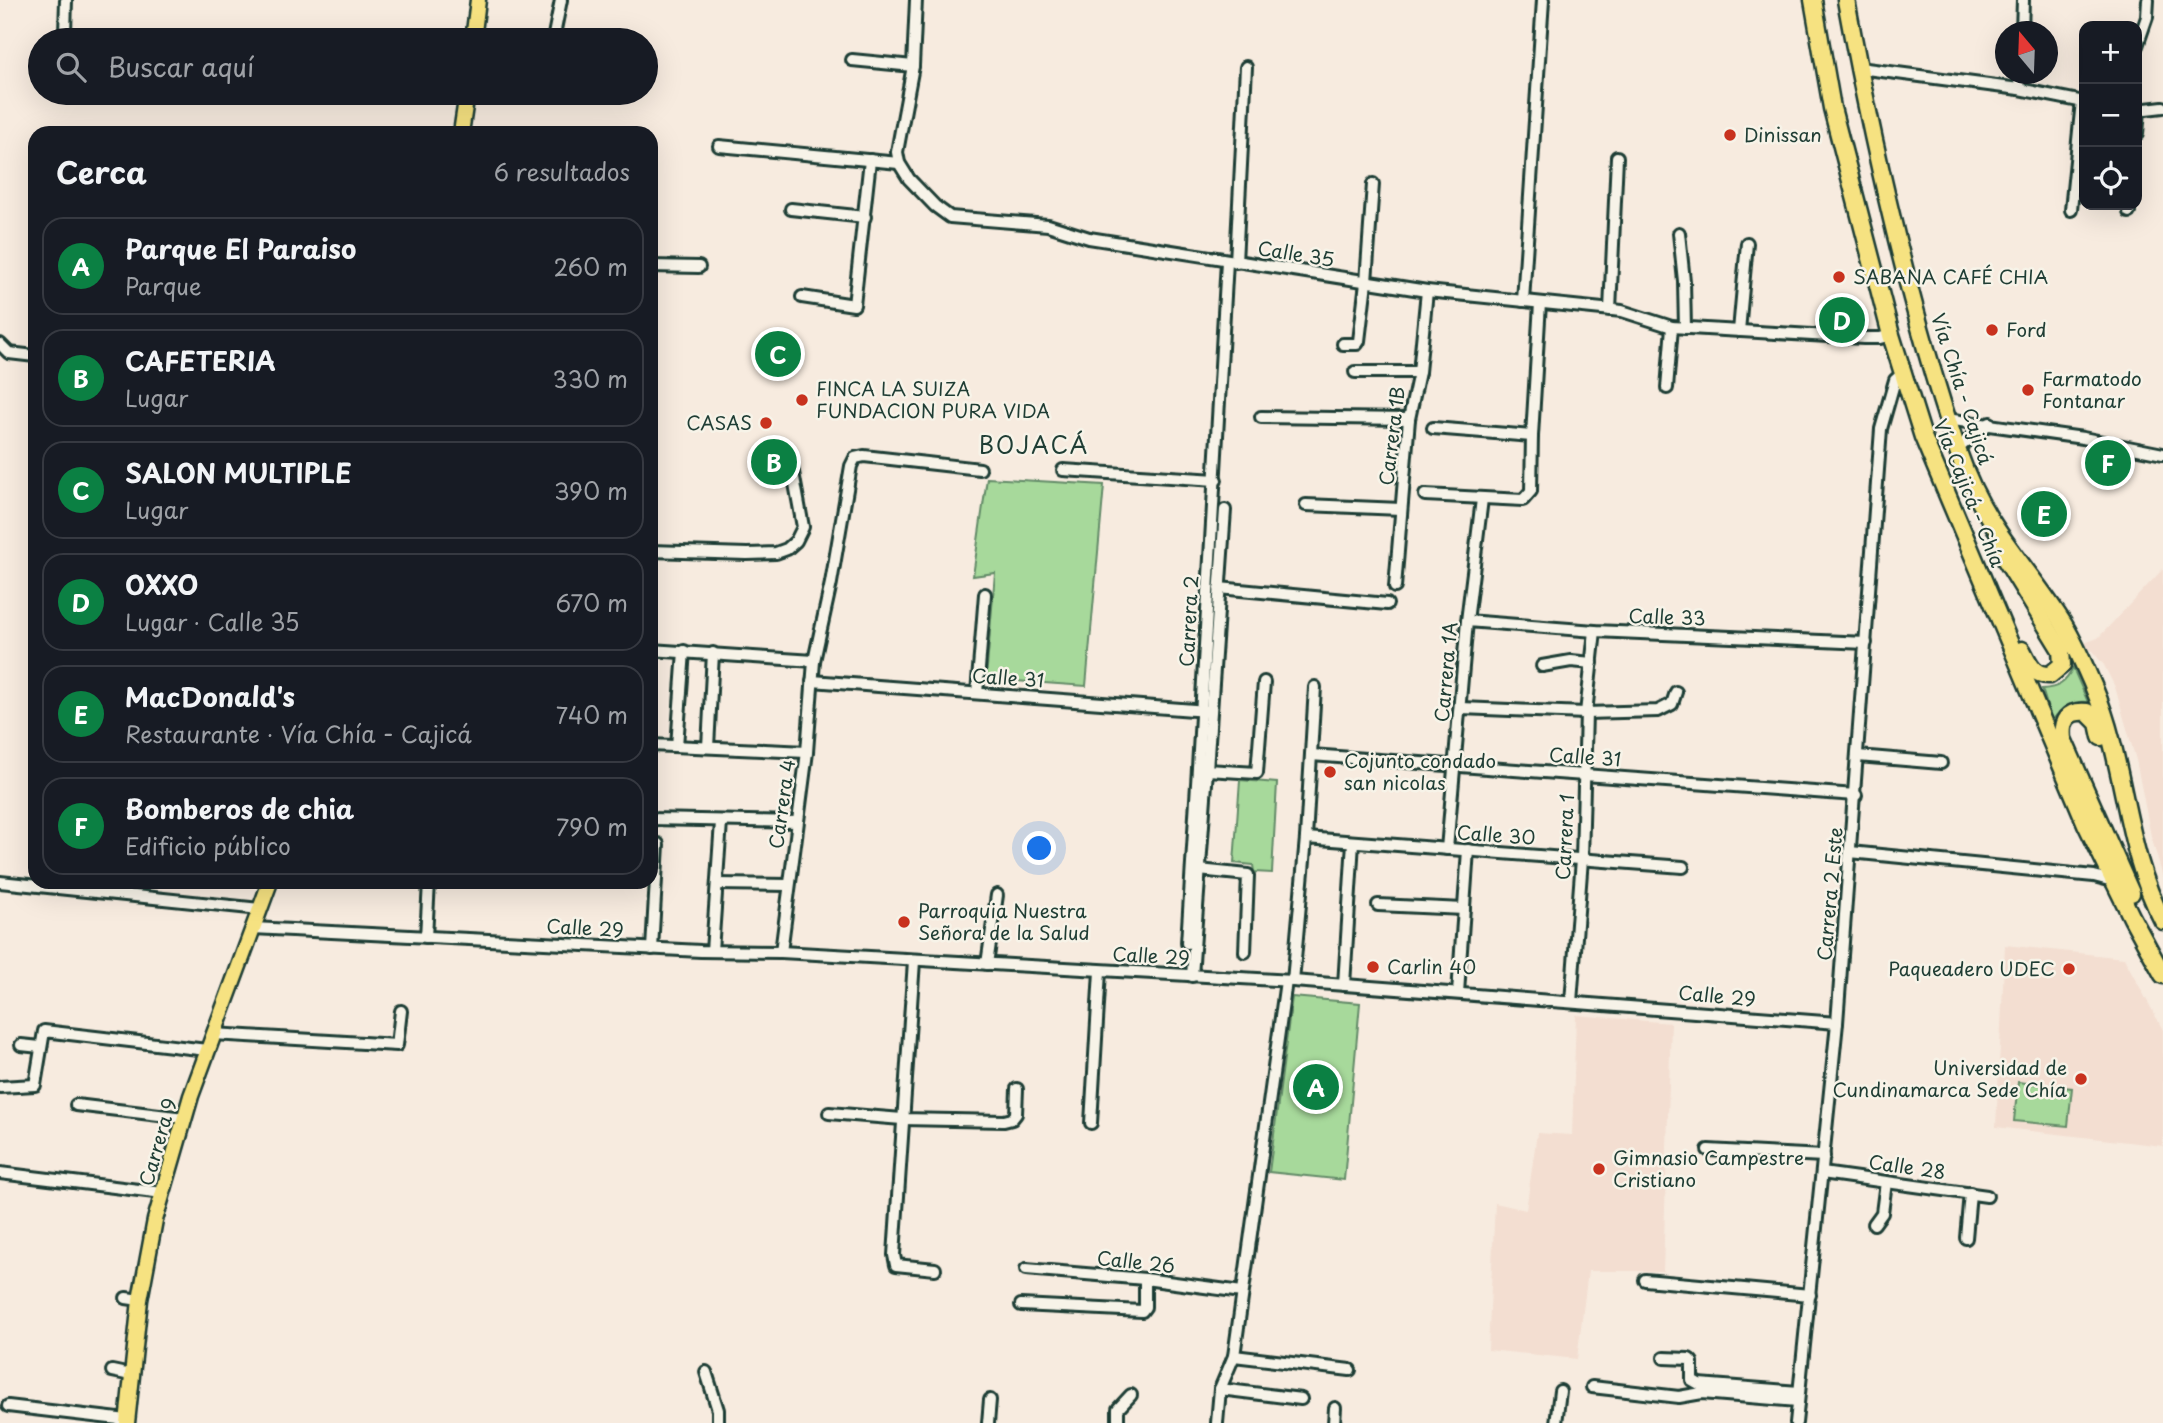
<!DOCTYPE html>
<html lang="es">
<meta charset="utf-8">
<style>
:root{--surface:#171b24;--page:#242831;--text:#f1f3f6;--muted:#9ea1a6;--line:#363941;--accent:#0b8043}
body{margin:0;font-family:"Playpen Sans",sans-serif;background:var(--page);color:var(--text)}
.controls{position:absolute;right:21px;top:21px;display:grid;overflow:hidden;border-radius:14px;box-shadow:0 7px 28px #0002}
.controls button{width:63px;height:63px;display:grid;place-items:center;padding:0;border:0;border-bottom:2px solid var(--line);background:var(--surface);color:var(--text);font:35px sans-serif}
.compass{position:absolute;left:1995px;top:21px;width:63px;height:63px;border-radius:50%;background:var(--surface);box-shadow:0 7px 28px #0002;rotate:341deg}
.you{position:absolute;left:1040px;top:849px;width:24px;height:24px;margin:-18px;border:5px solid #fff;border-radius:50%;background:#1a73e8;box-shadow:0 0 0 10px #1a73e833}
.badge{display:grid;place-items:center;width:46px;height:46px;border-radius:50%;background:var(--accent);color:#fff;font-size:23px;font-weight:700}
.pin{position:absolute;translate:-50% -50%;border:4px solid #fff;box-shadow:0 2px 7px #0006}
.list{margin:0;padding:0;list-style:none}
h2{display:flex;justify-content:space-between;align-items:center;height:91px;margin:0;padding:0 28px;font-size:30px}
h2 small{font-size:23px;font-weight:400;color:var(--muted)}
.list li{display:grid;grid-template-columns:46px 1fr auto;gap:21px;align-items:center;box-sizing:border-box;height:98px;margin:0 14px 14px;padding:0 14px;border:2px solid var(--line);border-radius:21px}
.list b{display:block;font-size:26px;white-space:nowrap}
.list p{margin:0;font-size:23px;white-space:nowrap;color:var(--muted)}
.list em{font-size:23px;font-style:normal;color:var(--muted)}
.icon{flex:none;width:38px;height:38px;fill:none;stroke:currentColor;stroke-width:2;stroke-linecap:round;stroke-linejoin:round}
.map{position:relative;flex:none;width:2163px;height:1423px;overflow:hidden}
.search{position:absolute;background:var(--surface);box-shadow:0 7px 28px #0002;left:28px;top:28px;width:630px;height:77px;display:flex;align-items:center;gap:18px;box-sizing:border-box;padding:0 24px;border-radius:38px;color:var(--muted);font-size:26px}
.panel{position:absolute;background:var(--surface);box-shadow:0 7px 28px #0002;left:28px;top:126px;width:630px;height:763px;border-radius:21px}
.map>svg:first-child{display:block}
.built{fill:#f3ded1}
.green{fill:#a7d99b;stroke:#638b68;stroke-width:2}
.lines{fill:none;stroke-linecap:round;stroke-linejoin:round}
.minor-casing{stroke:#1f3d34;stroke-width:16}
.major-casing{stroke:#1f3d34;stroke-width:19}
.highway-casing{stroke:#1f3d34;stroke-width:21}
.minor{stroke:#f7f3e8;stroke-width:10}
.major{stroke:#f6e281;stroke-width:14}
.highway{stroke:#f6e281;stroke-width:16}
.poi-dot{fill:#c8321e;stroke:#f7f3e8;stroke-width:2.5}
.labels{text-anchor:middle;stroke-width:5;stroke-linejoin:round;paint-order:stroke}
.poi-label{font-size:19px;fill:#1f3d34;stroke:#f7f3e8;text-anchor:start}
.street-label{font-size:19px;fill:#1f3d34;stroke:#f7f3e8}
.quarter-label{font-size:23px;letter-spacing:2px;fill:#1f3d34;stroke:#f7f3e8}
</style>
<div class="map">
<svg width="2163" height="1423" viewBox="0 0 2163 1423">
<rect width="100%" height="100%" fill="#f7ebdf"/>
<filter id="ink" filterUnits="userSpaceOnUse"><feTurbulence type="fractalNoise" baseFrequency=".0143" numOctaves="2"/><feDisplacementMap in="SourceGraphic" scale="14" xChannelSelector="R" yChannelSelector="G"/><feConvolveMatrix kernelMatrix="1 2 1 2 8 2 1 2 1" color-interpolation-filters="sRGB"/></filter>
<g filter="url(#ink)">
<!-- built -->
<g class="built">
<path d="M2163 569V877L2151 836 2136 760 2115 687 2104 665 2092 651 2076 646 2098 638Z"/>
<path d="M2005 945 2124 958 2163 1030V1146L1996 1127Z"/>
<path d="M1576 1015 1671 1023 1663 1271H1588L1577 1359 1488 1350 1495 1203 1526 1210 1537 1133 1572 1135Z"/>
</g>
<!-- green -->
<g class="green">
<path d="M987 478 1104 485 1086 686 986 679 995 573 973 576Z"/>
<path d="M2073 668 2088 702C2071 700 2061 708 2052 721L2042 689C2058 688 2066 683 2073 668Z"/>
<path d="M1240 780 1277 783 1272 873 1254 872 1253 865 1234 863Z"/>
<path d="M1292 997 1360 1003 1344 1180 1269 1172Z"/>
<path d="M2018 1082 2072 1088 2068 1126 2014 1121Z"/>
</g>
<g class="lines">
<defs>
<g id="minor">
<path d="M66 0 65 33 70 40"/>
<path d="M916 0 913 66 897 152 899 163 909 179 935 206 950 217 1048 225 1089 238 1427 291 1622 311 1672 327 1864 338H1880L1891 335"/>
<path d="M2022 32 2023 0"/>
<path d="M553 40 561 0"/>
<path d="M2137 46 2147 17 2148 0"/>
<path d="M852 60 913 66"/>
<path d="M1859 68 2019 89 2084 102"/>
<path d="M2019 89 2020 74"/>
<path d="M2137 110 2163 107"/>
<path d="M2137 134 2139 110"/>
<path d="M719 146 899 163"/>
<path d="M791 209 865 217"/>
<path d="M2071 210 2082 101"/>
<path d="M2129 212V205"/>
<path d="M1679 233 1684 281 1685 328"/>
<path d="M1236 262 1246 67"/>
<path d="M651 266 699 267"/>
<path d="M802 297 854 305 870 160"/>
<path d="M1523 301 1543 0"/>
<path d="M1610 310 1617 157"/>
<path d="M1739 331 1747 243"/>
<path d="M0 344 9 353 35 356"/>
<path d="M1343 344H1357L1359 341 1366 282 1373 184"/>
<path d="M1355 372H1419"/>
<path d="M1667 388 1672 327"/>
<path d="M1261 417 1409 419"/>
<path d="M1946 419 2083 438 2163 454"/>
<path d="M1433 428 1532 436"/>
<path d="M1957 449 1990 423"/>
<path d="M1063 470 1216 480"/>
<path d="M1425 495 1523 500 1531 491 1532 436 1540 303"/>
<path d="M1306 505 1401 509"/>
<path d="M1225 510 1207 770 1257 773 1264 682"/>
<path d="M651 551 747 554 776 553 787 549 796 541 803 527 792 467"/>
<path d="M1395 587 1409 419 1419 372 1427 291"/>
<path d="M1219 588 1387 604"/>
<path d="M1467 621 1595 631 1866 643"/>
<path d="M651 650 814 661"/>
<path d="M1542 666 1571 661 1592 663"/>
<path d="M812 681 1207 711"/>
<path d="M977 693 985 594"/>
<path d="M1461 708 1586 713 1658 711 1672 704 1676 692"/>
<path d="M651 745 807 752"/>
<path d="M677 746 684 651"/>
<path d="M708 747 713 653"/>
<path d="M1311 755 1856 795"/>
<path d="M1858 756 1941 763"/>
<path d="M651 819 797 822"/>
<path d="M1306 838 1683 867"/>
<path d="M1447 849 1467 621 1482 499"/>
<path d="M1850 852 2094 876 2113 881"/>
<path d="M1199 870 1248 875 1245 952"/>
<path d="M0 882 260 909"/>
<path d="M717 884 788 885"/>
<path d="M1378 905 1464 909"/>
<path d="M253 928 701 951 781 952 1293 981 1837 1023"/>
<path d="M426 937 429 882"/>
<path d="M1187 943 1198 768"/>
<path d="M652 949 658 844"/>
<path d="M712 951 721 822"/>
<path d="M781 952 807 752 814 661 831 583 851 466 855 458 864 456 980 469"/>
<path d="M914 961 894 1255 896 1265 935 1269"/>
<path d="M987 964 997 895"/>
<path d="M1192 976 1207 770 1198 768 1227 261"/>
<path d="M1293 981 1306 838 1315 687"/>
<path d="M1344 985 1353 842"/>
<path d="M1458 993 1468 850"/>
<path d="M1571 1002 1582 859 1586 713 1595 631"/>
<path d="M213 1034 397 1045 401 1011"/>
<path d="M21 1045 40 1047"/>
<path d="M0 1087 35 1085 44 1031 207 1050"/>
<path d="M76 1105 184 1118"/>
<path d="M829 1113 902 1119 1004 1121 1012 1119 1016 1114 1017 1089"/>
<path d="M1091 1123 1100 971"/>
<path d="M1708 1150 1824 1156"/>
<path d="M0 1173 163 1193"/>
<path d="M1822 1173 1987 1196"/>
<path d="M1874 1224 1882 1213 1886 1182"/>
<path d="M1966 1238 1970 1193"/>
<path d="M1026 1269 1145 1279 1242 1292"/>
<path d="M1645 1280 1810 1295"/>
<path d="M126 1298 140 1300"/>
<path d="M1021 1305 1142 1311 1145 1307V1279"/>
<path d="M1234 1356 1350 1370"/>
<path d="M1664 1358 1689 1359 1692 1362V1380L1699 1384 1799 1392"/>
<path d="M112 1371 131 1375"/>
<path d="M706 1372 718 1410V1423"/>
<path d="M1592 1387 1679 1397 1702 1393 1798 1401"/>
<path d="M1220 1389 1301 1399"/>
<path d="M8 1406 127 1420"/>
<path d="M988 1423 990 1400"/>
<path d="M1118 1423V1409L1131 1395"/>
<path d="M1217 1423 1220 1389 1234 1356 1286 981"/>
<path d="M1334 1423 1335 1408"/>
<path d="M1556 1423 1560 1391"/>
<path d="M1796 1423 1837 1023 1881 429 1895 380 1903 373"/>
</g>
<g id="major">
<path d="M473 40 478 0"/>
<path d="M461 133 467 93"/>
<path d="M127 1423 140 1300 155 1220 191 1096 270 882"/>
</g>
<g id="highway">
<path d="M1813 0 1832 108 1891 335 1923 437 2086 824 2132 918 2163 975"/>
<path d="M1846 0C1874 152 1908 303 1957 449 1967 478 1980 505 1997 530 2018 562 2044 592 2064 625 2076 645 2085 667 2094 688 2126 763 2124 848 2163 921"/>
<path d="M2001 548 2004 557 2061 650 2062 665 2050 675C2033 676 2029 663 2022 650"/>
<path d="M2101 737 2098 723 2087 712C2067 710 2061 721 2063 739L2131 893"/>
</g>
</defs>
<!-- minor casing -->
<use href="#minor" class="minor-casing"/>
<!-- major casing -->
<use href="#major" class="major-casing"/>
<!-- highway casing -->
<use href="#highway" class="highway-casing"/>
<!-- minor -->
<use href="#minor" class="minor"/>
<!-- major -->
<use href="#major" class="major"/>
<!-- highway -->
<use href="#highway" class="highway"/>
</g>
</g>
<!-- markers -->
<g class="poi-dot">
<circle cx="1730" cy="135" r="7"/>
<circle cx="1839" cy="277" r="7"/>
<circle cx="1992" cy="330" r="7"/>
<circle cx="2028" cy="390" r="7"/>
<circle cx="802" cy="400" r="7"/>
<circle cx="766" cy="423" r="7"/>
<circle cx="1330" cy="772" r="7"/>
<circle cx="904" cy="922" r="7"/>
<circle cx="1373" cy="967" r="7"/>
<circle cx="2069" cy="969" r="7"/>
<circle cx="2081" cy="1079" r="7"/>
<circle cx="1599" cy="1169" r="7"/>
</g>
<g class="labels">
<!-- poi labels -->
<g class="poi-label">
<text x="1744" y="142">Dinissan</text>
<text x="1853" y="284">SABANA CAFÉ CHIA</text>
<text x="2006" y="337">Ford</text>
<text x="2042" y="386">Farmatodo<tspan x="2042" dy="22">Fontanar</tspan></text>
<text x="816" y="396">FINCA LA SUIZA<tspan x="816" dy="22">FUNDACION PURA VIDA</tspan></text>
<text x="752" y="430" text-anchor="end">CASAS</text>
<text x="1344" y="768">Cojunto condado<tspan x="1344" dy="22">san nicolas</tspan></text>
<text x="918" y="918">Parroquia Nuestra<tspan x="918" dy="22">Señora de la Salud</tspan></text>
<text x="1387" y="974">Carlin 40</text>
<text x="2055" y="976" text-anchor="end">Paqueadero UDEC</text>
<text x="2067" y="1075" text-anchor="end">Universidad de<tspan x="2067" dy="22">Cundinamarca Sede Chía</tspan></text>
<text x="1613" y="1165">Gimnasio Campestre<tspan x="1613" dy="22">Cristiano</tspan></text>
</g>
<!-- street labels -->
<g class="street-label">
<text transform="translate(1296 254) rotate(9)" y="7">Calle 35</text>
<text transform="translate(1962 389) rotate(72)" y="7">Vía Chía - Cajicá</text>
<text transform="translate(1392 436) rotate(-83)" y="7">Carrera 1B</text>
<text transform="translate(1969 493) rotate(68)" y="7">Vía Cajicá - Chía</text>
<text transform="translate(1667 617) rotate(2)" y="7">Calle 33</text>
<text transform="translate(1189 621) rotate(-87)" y="7">Carrera 2</text>
<text transform="translate(1446 672) rotate(-85)" y="7">Carrera 1A</text>
<text transform="translate(1008 678) rotate(4)" y="7">Calle 31</text>
<text transform="translate(1585 757) rotate(4)" y="7">Calle 31</text>
<text transform="translate(782 804) rotate(-82)" y="7">Carrera 4</text>
<text transform="translate(1496 835) rotate(4)" y="7">Calle 30</text>
<text transform="translate(1565 837) rotate(-87)" y="7">Carrera 1</text>
<text transform="translate(1830 894) rotate(-85)" y="7">Carrera 2 Este</text>
<text transform="translate(585 928) rotate(3)" y="7">Calle 29</text>
<text transform="translate(1151 956) rotate(3)" y="7">Calle 29</text>
<text transform="translate(1717 996) rotate(5)" y="7">Calle 29</text>
<text transform="translate(158 1142) rotate(-74)" y="7">Carrera 9</text>
<text transform="translate(1907 1167) rotate(8)" y="7">Calle 28</text>
<text transform="translate(1136 1262) rotate(6)" y="7">Calle 26</text>
</g>
<!-- quarter labels -->
<g class="quarter-label">
<text x="1034" y="454">BOJACÁ</text>
</g>
</g>
</svg>
<div class="controls">
<button>+</button>
<button>−</button>
<button><svg class="icon" aria-label="locate" viewBox="0 0 24 24"><circle cx="12" cy="12" r="6"/><path d="M12 2v4M12 18v4M2 12h4M18 12h4"/></svg></button>
</div>
<svg class="compass" viewBox="-18 -18 36 36"><path d="M0-13l5 13h-10z" fill="#e53935"/><path d="M0 13l5-13h-10z" fill="#9ea1a6"/></svg>
<div class="you"></div>
<div class="pin badge" style="left:1316px;top:1087px">A</div>
<div class="pin badge" style="left:774px;top:462px">B</div>
<div class="pin badge" style="left:778px;top:354px">C</div>
<div class="pin badge" style="left:1842px;top:320px">D</div>
<div class="pin badge" style="left:2044px;top:514px">E</div>
<div class="pin badge" style="left:2108px;top:463px">F</div>
<div class="search"><svg class="icon" aria-label="search" viewBox="0 0 24 24"><circle cx="10" cy="10" r="6"/><path d="M15 15l6 6"/></svg>Buscar aquí</div>
<section class="panel">
<h2>Cerca<small>6 resultados</small></h2>
<ul class="list">
<li><span class="badge">A</span><div><b>Parque El Paraiso</b><p>Parque</p></div><em>260 m</em></li>
<li><span class="badge">B</span><div><b>CAFETERIA</b><p>Lugar</p></div><em>330 m</em></li>
<li><span class="badge">C</span><div><b>SALON MULTIPLE</b><p>Lugar</p></div><em>390 m</em></li>
<li><span class="badge">D</span><div><b>OXXO</b><p>Lugar · Calle 35</p></div><em>670 m</em></li>
<li><span class="badge">E</span><div><b>MacDonald's</b><p>Restaurante · Vía Chía - Cajicá</p></div><em>740 m</em></li>
<li><span class="badge">F</span><div><b>Bomberos de chia</b><p>Edificio público</p></div><em>790 m</em></li>
</ul>
</section>
</div>
